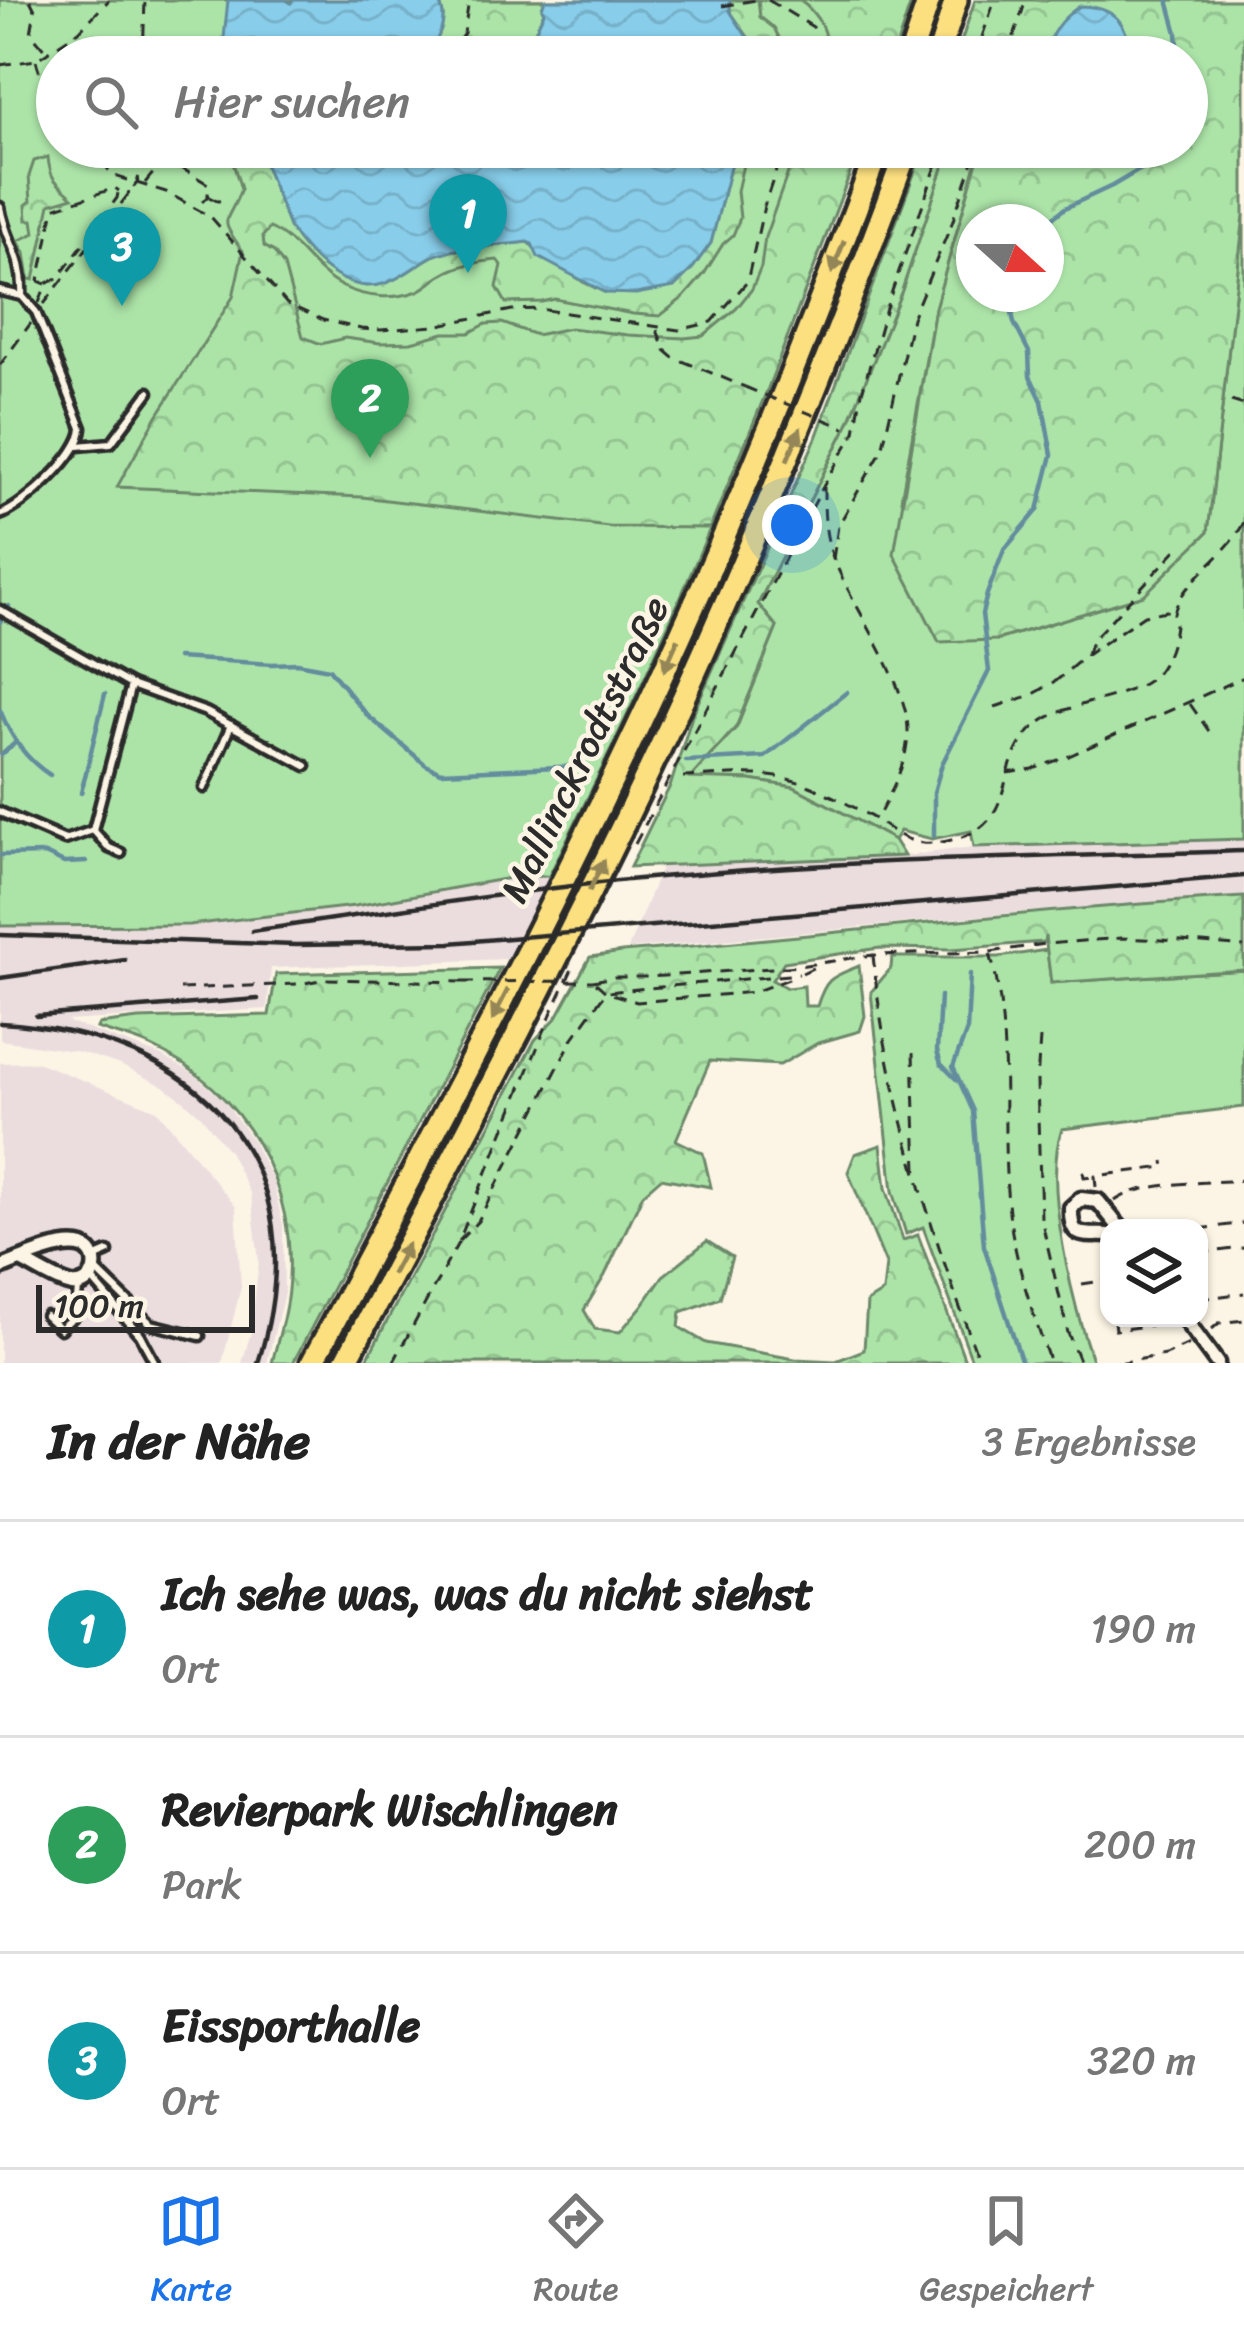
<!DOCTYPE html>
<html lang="de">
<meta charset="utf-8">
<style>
:root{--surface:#fff;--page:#f2f2f2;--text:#222;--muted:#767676;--line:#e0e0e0;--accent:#1a73e8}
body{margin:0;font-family:Sriracha,sans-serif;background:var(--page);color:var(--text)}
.controls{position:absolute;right:36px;bottom:36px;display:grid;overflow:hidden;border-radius:24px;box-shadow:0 3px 9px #0004}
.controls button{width:108px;height:108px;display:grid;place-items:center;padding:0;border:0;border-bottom:3px solid var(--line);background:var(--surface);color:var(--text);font:60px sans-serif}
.compass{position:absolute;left:956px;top:204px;width:108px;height:108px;border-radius:50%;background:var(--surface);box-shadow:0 3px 9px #0004;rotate:111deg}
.scale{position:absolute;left:36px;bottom:30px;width:219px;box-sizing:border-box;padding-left:12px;border:6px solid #2b2b2b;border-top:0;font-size:33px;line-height:42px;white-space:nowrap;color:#2b2b2b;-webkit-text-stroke:9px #fcf5e5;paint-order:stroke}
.you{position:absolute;left:792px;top:525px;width:42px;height:42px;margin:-30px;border:9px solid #fff;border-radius:50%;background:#1a73e8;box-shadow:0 0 0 18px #1a73e833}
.badge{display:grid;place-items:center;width:78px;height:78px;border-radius:50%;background:var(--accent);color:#fff;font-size:39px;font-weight:700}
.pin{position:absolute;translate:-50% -99px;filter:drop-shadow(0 3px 6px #0008)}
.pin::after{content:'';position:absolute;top:63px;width:42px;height:36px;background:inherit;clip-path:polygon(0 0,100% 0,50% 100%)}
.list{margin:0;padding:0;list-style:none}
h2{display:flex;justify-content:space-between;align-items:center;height:156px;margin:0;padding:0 48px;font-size:51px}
h2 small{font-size:39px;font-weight:400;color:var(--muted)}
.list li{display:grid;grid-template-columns:78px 1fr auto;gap:36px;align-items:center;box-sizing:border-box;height:216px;padding:0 48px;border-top:3px solid var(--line)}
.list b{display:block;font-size:45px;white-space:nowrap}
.list p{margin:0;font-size:39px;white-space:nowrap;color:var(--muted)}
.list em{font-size:39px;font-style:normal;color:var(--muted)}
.icon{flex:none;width:66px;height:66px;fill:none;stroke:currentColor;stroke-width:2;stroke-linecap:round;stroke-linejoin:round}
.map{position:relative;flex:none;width:1244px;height:1363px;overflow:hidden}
.search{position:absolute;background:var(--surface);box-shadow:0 3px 9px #0004;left:36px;right:36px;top:36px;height:132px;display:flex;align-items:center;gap:30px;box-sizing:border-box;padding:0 42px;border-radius:66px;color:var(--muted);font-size:45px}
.sheet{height:804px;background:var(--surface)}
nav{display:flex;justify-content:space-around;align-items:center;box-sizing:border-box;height:168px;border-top:3px solid var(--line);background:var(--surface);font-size:33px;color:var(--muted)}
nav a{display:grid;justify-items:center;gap:6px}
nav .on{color:var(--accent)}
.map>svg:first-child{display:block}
.built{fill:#ebddde}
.green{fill:#ace4a8;stroke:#6c886a;stroke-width:3}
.forest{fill:url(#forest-crowns);stroke:#6c886a;stroke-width:3;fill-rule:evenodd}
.water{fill:url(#water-waves);stroke:#638c9d;stroke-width:3}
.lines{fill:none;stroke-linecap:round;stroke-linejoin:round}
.stream{stroke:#638c9d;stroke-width:4.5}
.service-casing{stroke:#2b2b2b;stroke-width:15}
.minor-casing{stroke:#2b2b2b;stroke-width:21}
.trunk-casing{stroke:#2b2b2b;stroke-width:30}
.path{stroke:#2b2b2b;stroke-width:3;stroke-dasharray:12 9;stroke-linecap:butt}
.service{stroke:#fcf5e5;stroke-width:6}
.minor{stroke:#fcf5e5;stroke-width:12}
.trunk{stroke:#fce080;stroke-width:21}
.rail{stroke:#2b2b2b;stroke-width:4.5}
.path-bridge{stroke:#2b2b2b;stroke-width:3;stroke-dasharray:12 9;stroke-linecap:butt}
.oneway{fill:#948656}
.labels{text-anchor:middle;stroke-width:9;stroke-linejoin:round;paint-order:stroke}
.street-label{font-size:39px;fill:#2b2b2b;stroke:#fcf5e5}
</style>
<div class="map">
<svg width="1244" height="1363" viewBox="0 0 1244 1363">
<defs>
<pattern id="forest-crowns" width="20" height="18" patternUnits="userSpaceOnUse" patternTransform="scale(3)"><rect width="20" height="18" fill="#ace4a8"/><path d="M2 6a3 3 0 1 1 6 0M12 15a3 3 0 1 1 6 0" fill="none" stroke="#94c491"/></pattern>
<pattern id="water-waves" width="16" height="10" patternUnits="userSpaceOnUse" patternTransform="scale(3)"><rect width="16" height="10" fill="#88cde9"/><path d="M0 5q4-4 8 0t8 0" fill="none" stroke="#76b0c8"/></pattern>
</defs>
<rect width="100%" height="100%" fill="#fcf5e5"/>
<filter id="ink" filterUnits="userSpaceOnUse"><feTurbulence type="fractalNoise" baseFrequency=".00833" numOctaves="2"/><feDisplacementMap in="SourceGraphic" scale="24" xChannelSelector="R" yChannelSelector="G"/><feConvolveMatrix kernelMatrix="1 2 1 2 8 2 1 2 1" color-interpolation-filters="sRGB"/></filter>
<g filter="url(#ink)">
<!-- built -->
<g class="built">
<path d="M1244 839V897L1045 910 628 949 662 865 904 856 974 847Z"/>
<path d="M549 876 508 959 271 968 267 1009 66 1021 160 1055 193 1073 225 1102 253 1141 273 1181 283 1225 284 1293 267 1363H242L251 1332 259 1261 251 1195 230 1153 202 1117 184 1101 165 1087 120 1065 80 1052 0 1040V926L189 925 515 877Z"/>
<path d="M37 1062 157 1110 236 1207 241 1287 222 1363H0V1063Z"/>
</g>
<!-- green -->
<g class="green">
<path d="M0 0H912L893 57H57V147H860C792 326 724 505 644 679 614 746 581 811 549 876L515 877 355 906 189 925 0 926Z"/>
<path d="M950 147H981L935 308 901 500 997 640 1143 595 1208 532 1244 215V839L974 847 971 831 932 839 900 831 894 840 794 787 750 780 689 779 737 727 777 627 758 604 849 422 902 290Z"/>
<path d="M1047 950 1051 983 1244 970V1107L1062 1129C1042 1183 1074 1308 1093 1363H973L923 1227 906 1234 893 1191 871 992 891 968 892 957H999Z"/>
</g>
<!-- forest -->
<g class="forest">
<path d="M438 0H545L542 8 544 12 532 38 499 57H427C438 38 450 21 438 0Z"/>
<path d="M730 0H758L760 17 774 28 783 45 779 57H759L757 50 730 11Z"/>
<path d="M800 0H912L893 57H823C831 33 818 15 800 0Z"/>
<path d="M975 0H1244V215L1208 532 1144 595 996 640 939 642 894 554 935 308 981 147H1187V57H1133L1129 38 1048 44 1045 57H956ZM974 222H1046V294H974Z"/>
<path d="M228 147H258L290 229C314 264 347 295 392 280 407 275 419 263 433 256 453 247 503 246 527 242L583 282 606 293 711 243 735 147H747L737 191 740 218 733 235 723 244 704 274 684 297 660 316 633 314 555 299 542 302 506 303 497 287 502 265 497 260C478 262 458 265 442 275 433 280 427 287 418 291 394 300 366 298 343 287 313 273 299 241 270 228L263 236 264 246 274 252 284 266 303 337 321 344 345 338 380 343 411 342 444 333H469L486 324 502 323 536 335 570 328 628 335 684 338 703 336 736 309 752 289 761 267 765 237 797 147H860L768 388 710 528 609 527 362 497 117 487 157 416 233 297 243 251C216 215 228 225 241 189Z"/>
<path d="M924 147H950L902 290 849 422 758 604 777 627 736 727 690 778 750 780 794 787 894 840 904 856 630 867 671 784 692 716 816 438Z"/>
<path d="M48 157C50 181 57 182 73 197L50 204 34 280 29 279 25 253 18 241 35 233 33 220H27L26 205 31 201 29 176 34 161Z"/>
<path d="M1244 897V970L1051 983 1045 936 1044 942 952 949 880 948 784 962 772 980 787 988 804 986 805 1006H817C826 977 832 977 859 966L865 1016 860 1031 818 1043 780 1065 710 1061 676 1140 703 1153 711 1187 661 1178 643 1194 605 1275 584 1310 595 1329 620 1332 642 1306 663 1276 707 1241 732 1257 720 1298 681 1312 679 1327 706 1343 795 1359 836 1361 864 1350 867 1302 883 1292 886 1264 848 1172 855 1154 881 1145 886 1188 903 1240 918 1235 966 1363H365L535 1040 557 1017 590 957 622 952C831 935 1036 909 1244 897Z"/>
<path d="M500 968 293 1363H272C278 1339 286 1314 288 1290 299 1187 245 1089 150 1046 133 1038 114 1034 97 1028L99 1024 138 1019 269 1015 276 974Z"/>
</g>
<!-- water -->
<g class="water">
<path d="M228 0H286L291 3 293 0H438C450 21 438 38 427 57H215L224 38Z"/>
<path d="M545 0H730V11L760 57H499L532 38 544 12 542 8Z"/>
<path d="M1080 6C1117 7 1126 23 1133 57H1045C1050 33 1060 19 1080 6Z"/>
<path d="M258 147H735L711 243 693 268 674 287 636 294 606 293 538 257 532 244 527 242C503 246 453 247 433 256 416 264 402 279 383 284 345 295 309 257 290 229Z"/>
</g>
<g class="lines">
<!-- stream -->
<g class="stream">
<path d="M1168 0 1177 33 1179 57"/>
<path d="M1046 223 1065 208 1112 186 1158 159 1163 147"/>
<path d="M0 622 9 606"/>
<path d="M177 658 272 664 297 663 329 669 368 716 426 765 441 772 582 766"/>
<path d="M0 710C11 737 25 759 50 775"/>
<path d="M1 755 15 743"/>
<path d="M686 761 765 757 847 692"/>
<path d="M81 793 105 694"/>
<path d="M934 836V792L942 764 989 671 982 614 987 594 1004 550 1038 510 1052 455 1042 401 1030 376 1029 352 1014 323 1011 308 1014 294"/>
<path d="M0 855 45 854 64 863 86 862"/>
<path d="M970 974 967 1030 953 1067 973 1111 984 1246 1022 1363"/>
<path d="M940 996 937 1051 941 1064 956 1079"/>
</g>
<defs>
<g id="service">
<path d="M0 207C6 243 24 255 22 296"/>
<path d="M0 291 22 296 36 312 82 428C81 454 25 506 0 515"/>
<path d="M78 446 111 443 149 392"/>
<path d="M0 610 131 685 206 712 306 766"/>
<path d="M204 788 231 725"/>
<path d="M0 812 65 840 93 830 131 685"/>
<path d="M93 830 109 848 121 853"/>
<path d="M94 1258 108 1252"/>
<path d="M95 1269 151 1324 200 1336"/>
<path d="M91 1278 140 1335 155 1363"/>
<path d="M46 1316 60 1329 76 1314 78 1288"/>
</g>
<g id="minor">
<path d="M1109 1235C1083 1234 1070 1240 1071 1208L1081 1199 1098 1201 1120 1228"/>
<path d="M0 1268C20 1260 62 1240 83 1247 103 1255 95 1289 72 1285 59 1283 34 1267 21 1260"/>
<path d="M1184 1318 1217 1363"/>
</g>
<g id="trunk">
<path d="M910 57 929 0"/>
<path d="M938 57 956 0"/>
<path d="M312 1363C431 1139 551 914 658 684 740 508 811 328 879 147"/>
<path d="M345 1363C462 1141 581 920 686 692 767 513 840 331 908 147"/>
</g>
</defs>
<!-- service casing -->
<use href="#service" class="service-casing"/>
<!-- minor casing -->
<use href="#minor" class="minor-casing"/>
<!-- trunk casing -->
<use href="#trunk" class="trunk-casing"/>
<!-- path -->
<g class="path">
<path d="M30 0 35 10 31 33 46 51"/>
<path d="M768 0 813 27 816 36 811 57"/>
<path d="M722 6 756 0"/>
<path d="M143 57 145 0"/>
<path d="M449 57 464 33 469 0"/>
<path d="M975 57 995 0"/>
<path d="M1007 57 1026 0"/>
<path d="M36 60C41 81 52 97 57 119"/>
<path d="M0 65 36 60 79 31 109 0"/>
<path d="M87 147C102 153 103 166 114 176L166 192 211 217 287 304 323 320 361 329 381 330 435 326 512 310 540 309 679 330 712 322 747 282 764 206 784 147"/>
<path d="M145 183C153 173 162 161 176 165L208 184V196L197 207"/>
<path d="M209 197 217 201 228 200"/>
<path d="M46 284 39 281 54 208 115 188 119 191"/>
<path d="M39 303 46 284 59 277 117 198 118 193H130"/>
<path d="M44 304 137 183 142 165V147"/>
<path d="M657 330 665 350 673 357 745 387"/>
<path d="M0 365 31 323"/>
<path d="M1231 401 1244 405"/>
<path d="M824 487C824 512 824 536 834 560 853 607 908 684 908 731 908 763 891 791 877 819"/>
<path d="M833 559 838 526 882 450 912 318 952 223 978 147"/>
<path d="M1086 654 1095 637 1179 547"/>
<path d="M1190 704 1211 734"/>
<path d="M995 707 1032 695 1056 681 1085 656 1144 615 1172 610"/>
<path d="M1007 773 1033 769 1069 756 1244 677"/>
<path d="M683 777C726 776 769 769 810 786 831 795 854 807 875 819 890 829 904 841 923 843 935 844 948 841 959 838 1020 820 992 759 1038 724 1069 700 1131 700 1155 675 1167 662 1173 642 1175 625 1175 614 1172 616 1176 607 1187 578 1227 556 1244 522"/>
<path d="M635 844 824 485 855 432 861 396 886 308 943 147"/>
<path d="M990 954C1013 1029 1000 1123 1008 1202 1013 1258 1032 1310 1050 1363"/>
<path d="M873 955C886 1096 931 1230 980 1363"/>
<path d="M802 973 821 964"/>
<path d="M593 981 614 977H650L799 966 873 955 990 952 1045 944 1121 938 1182 941 1244 947"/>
<path d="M596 983 606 992 637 1002 754 992 794 977"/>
<path d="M180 989 299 984 326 979 462 982"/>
<path d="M1040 1038 1037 1082 1041 1218 1068 1333 1080 1363"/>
<path d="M913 1053 917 1171"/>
<path d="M1083 1171 1084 1177 1093 1176"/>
<path d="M1096 1187 1095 1176 1165 1167 1164 1161"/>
<path d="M1115 1201C1141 1181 1210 1183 1244 1180"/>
<path d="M1191 1225 1192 1228"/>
<path d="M1199 1229 1244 1223"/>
<path d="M459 1241 478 1221 573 1038 606 992 799 974"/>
<path d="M1199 1253 1244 1248"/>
<path d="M1082 1284 1109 1280"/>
<path d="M1199 1299 1244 1293"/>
<path d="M1114 1321 1115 1330 1170 1323"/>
<path d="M1212 1329 1219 1323 1244 1320"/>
<path d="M393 1363 458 1243 551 1014 574 965"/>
<path d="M1118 1363 1165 1355 1189 1344"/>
</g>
<!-- service -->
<use href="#service" class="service"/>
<!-- minor -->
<use href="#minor" class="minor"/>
<!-- trunk -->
<use href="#trunk" class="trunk"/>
<!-- rail -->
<g class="rail">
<path d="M252 931C388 911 523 889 660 877 854 859 1049 857 1244 851"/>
<path d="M0 935 296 945 450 943 1244 876"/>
<path d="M0 978 125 960"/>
<path d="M36 1016 258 999"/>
<path d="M0 1023C199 1034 322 1161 258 1363"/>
</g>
<!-- path-bridge -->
<g class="path-bridge">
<path d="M745 387 845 428"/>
<path d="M462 982 593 981"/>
</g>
</g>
<!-- one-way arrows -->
<defs><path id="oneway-solid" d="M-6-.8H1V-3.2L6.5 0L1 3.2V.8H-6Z" transform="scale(3)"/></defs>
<g class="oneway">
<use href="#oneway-solid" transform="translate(838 257) rotate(111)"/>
<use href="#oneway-solid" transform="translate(794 444) rotate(-67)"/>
<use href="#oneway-solid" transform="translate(671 655) rotate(114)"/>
<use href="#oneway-solid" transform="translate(597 875) rotate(-64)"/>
<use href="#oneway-solid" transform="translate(500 1005) rotate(117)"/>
<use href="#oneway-solid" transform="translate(400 1259) rotate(-62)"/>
</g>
</g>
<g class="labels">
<!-- street labels -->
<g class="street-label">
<text transform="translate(584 749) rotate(-64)" y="14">Mallinckrodtstraße</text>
</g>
</g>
</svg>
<div class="controls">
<button><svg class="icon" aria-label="layers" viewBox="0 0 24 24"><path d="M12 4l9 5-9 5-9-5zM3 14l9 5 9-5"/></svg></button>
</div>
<svg class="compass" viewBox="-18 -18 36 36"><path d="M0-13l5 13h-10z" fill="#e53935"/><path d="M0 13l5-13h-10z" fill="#767676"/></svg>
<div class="scale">100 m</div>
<div class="you"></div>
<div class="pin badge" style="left:468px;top:273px;background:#0f9aa8">1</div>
<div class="pin badge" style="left:370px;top:458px;background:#2e9e5b">2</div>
<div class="pin badge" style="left:122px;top:306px;background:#0f9aa8">3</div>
<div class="search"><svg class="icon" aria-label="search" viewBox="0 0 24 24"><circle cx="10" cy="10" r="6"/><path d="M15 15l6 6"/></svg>Hier suchen</div>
</div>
<section class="sheet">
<h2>In der Nähe<small>3 Ergebnisse</small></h2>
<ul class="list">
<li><span class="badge" style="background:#0f9aa8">1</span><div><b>Ich sehe was, was du nicht siehst</b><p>Ort</p></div><em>190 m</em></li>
<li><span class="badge" style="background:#2e9e5b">2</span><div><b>Revierpark Wischlingen</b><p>Park</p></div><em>200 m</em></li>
<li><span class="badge" style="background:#0f9aa8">3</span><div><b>Eissporthalle</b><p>Ort</p></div><em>320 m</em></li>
</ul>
</section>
<nav>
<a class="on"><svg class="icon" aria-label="map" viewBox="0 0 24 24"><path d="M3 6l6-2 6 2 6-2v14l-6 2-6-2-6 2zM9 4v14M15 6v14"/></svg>Karte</a>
<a><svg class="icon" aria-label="directions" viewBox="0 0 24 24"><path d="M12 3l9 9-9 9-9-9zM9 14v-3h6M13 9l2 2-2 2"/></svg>Route</a>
<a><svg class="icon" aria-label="saved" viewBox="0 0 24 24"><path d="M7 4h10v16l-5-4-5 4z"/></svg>Gespeichert</a>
</nav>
